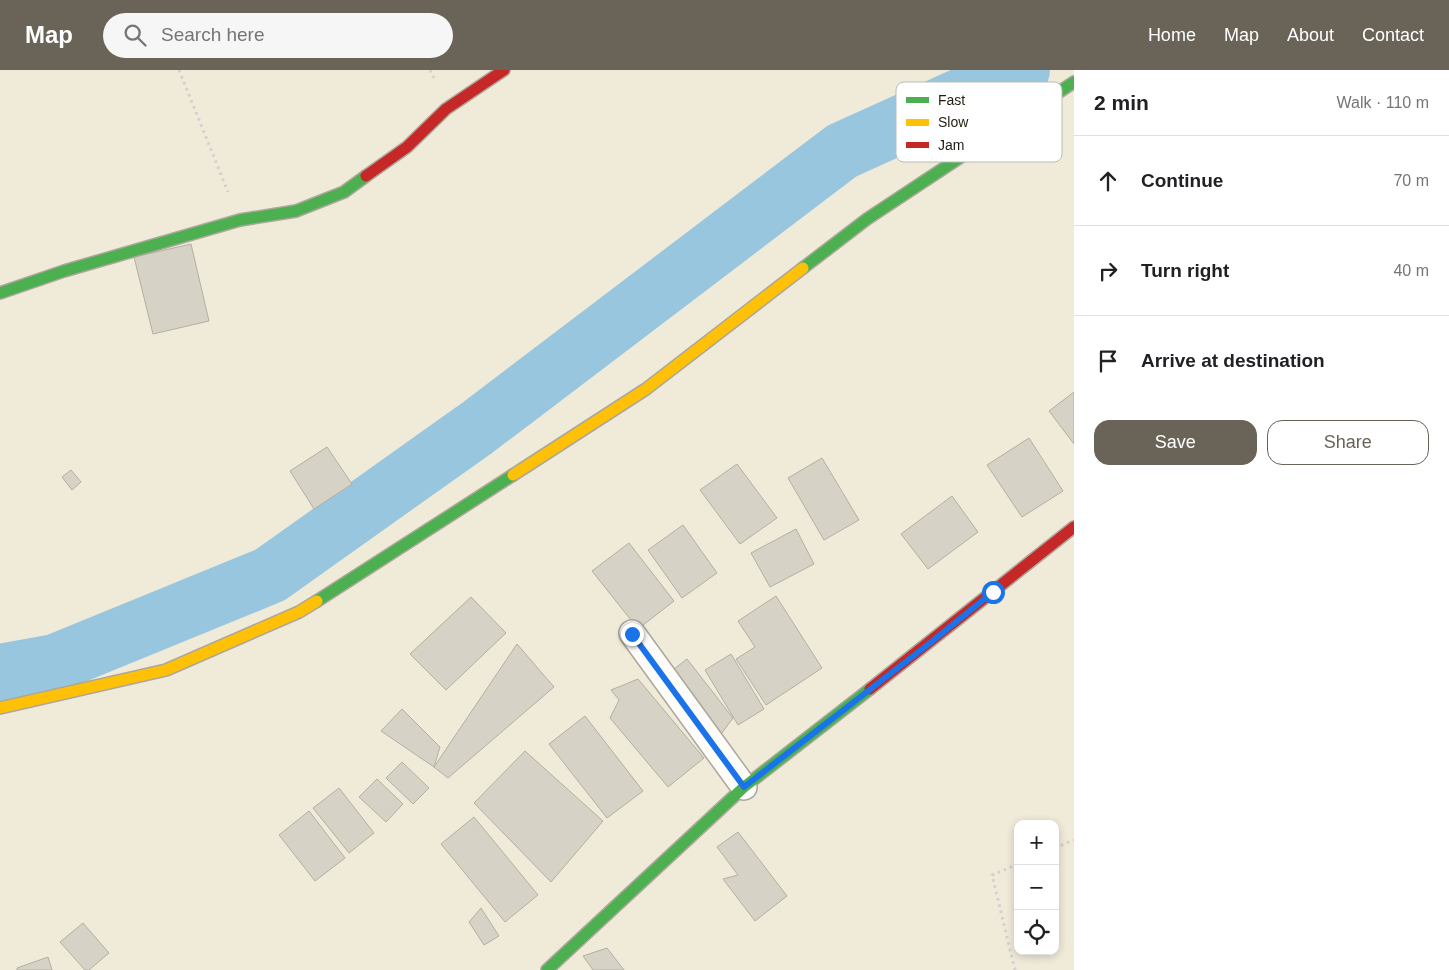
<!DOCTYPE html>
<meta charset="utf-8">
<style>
:root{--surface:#fff;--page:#f6f6f6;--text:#202124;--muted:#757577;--line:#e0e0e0;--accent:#696457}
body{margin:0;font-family:Arial,sans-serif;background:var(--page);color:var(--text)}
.controls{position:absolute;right:15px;bottom:15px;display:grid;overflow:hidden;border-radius:10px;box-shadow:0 2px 8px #0003}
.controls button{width:45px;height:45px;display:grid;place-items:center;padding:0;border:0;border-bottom:1px solid var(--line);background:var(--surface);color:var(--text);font:25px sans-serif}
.stop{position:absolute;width:15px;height:15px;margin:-11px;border:4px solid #1a73e8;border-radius:50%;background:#fff}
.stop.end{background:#1a73e8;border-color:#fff;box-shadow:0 1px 5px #0008}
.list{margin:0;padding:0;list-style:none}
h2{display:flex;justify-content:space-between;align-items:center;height:65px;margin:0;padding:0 20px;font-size:21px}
h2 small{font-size:16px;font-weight:400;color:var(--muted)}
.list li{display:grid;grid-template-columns:32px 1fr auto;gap:15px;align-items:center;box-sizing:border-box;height:90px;padding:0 20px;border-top:1px solid var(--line)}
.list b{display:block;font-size:19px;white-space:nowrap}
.list em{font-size:16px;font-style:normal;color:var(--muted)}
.actions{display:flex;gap:10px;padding:15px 20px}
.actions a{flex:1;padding:11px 0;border:1px solid var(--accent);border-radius:15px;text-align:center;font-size:18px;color:var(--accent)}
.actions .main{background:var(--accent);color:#fff}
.icon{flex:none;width:28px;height:28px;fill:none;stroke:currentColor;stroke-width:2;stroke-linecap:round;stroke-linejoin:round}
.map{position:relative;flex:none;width:1074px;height:900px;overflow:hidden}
header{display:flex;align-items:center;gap:30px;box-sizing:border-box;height:70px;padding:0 25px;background:var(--accent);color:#fff}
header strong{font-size:24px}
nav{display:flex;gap:28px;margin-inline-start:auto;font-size:18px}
.search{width:350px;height:45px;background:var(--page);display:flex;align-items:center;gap:12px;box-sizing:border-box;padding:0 18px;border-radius:28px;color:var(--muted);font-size:19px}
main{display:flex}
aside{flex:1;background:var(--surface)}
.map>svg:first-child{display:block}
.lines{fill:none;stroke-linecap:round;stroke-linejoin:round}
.river{stroke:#98c6df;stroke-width:58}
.building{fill:#d6d2c5;stroke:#b3afa1}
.street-casing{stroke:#aca79a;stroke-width:28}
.fast-casing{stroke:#aca79a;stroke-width:14}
.slow-casing{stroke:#aca79a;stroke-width:14}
.jam-casing{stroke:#aca79a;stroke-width:14}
.path{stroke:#d3d1cd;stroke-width:3;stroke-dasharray:2.5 4;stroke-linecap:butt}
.street{stroke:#fdfcf9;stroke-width:25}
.fast{stroke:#4caf50;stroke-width:11}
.slow{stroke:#ffc107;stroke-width:11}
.jam{stroke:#c62828;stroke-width:11}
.route{stroke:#1a73e8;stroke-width:6}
.key{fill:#fff;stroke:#bcbbb8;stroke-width:1}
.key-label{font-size:14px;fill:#201c11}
</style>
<header>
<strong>Map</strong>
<div class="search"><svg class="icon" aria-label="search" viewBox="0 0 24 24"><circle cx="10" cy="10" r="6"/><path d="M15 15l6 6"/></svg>Search here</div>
<nav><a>Home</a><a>Map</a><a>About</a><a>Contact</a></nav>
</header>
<main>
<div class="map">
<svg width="1074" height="900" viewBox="0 0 1074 900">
<rect width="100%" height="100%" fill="#f0ead9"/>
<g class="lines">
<!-- river -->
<path class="river" d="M0 603 55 593 270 505 477 358 842 81 1021 0"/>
</g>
<!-- building -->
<g class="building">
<path d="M191 174 209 251 153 264 134 187Z"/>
<path d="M1074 322V374L1049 341Z"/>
<path d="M1029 368 1063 421 1022 447 987 395Z"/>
<path d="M327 377 352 414 314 439 290 401Z"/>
<path d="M822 388 859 450 824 470 788 408Z"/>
<path d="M737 394 777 448 740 474 700 420Z"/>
<path d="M71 400 81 412 72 420 62 407Z"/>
<path d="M952 426 978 462 928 499 901 464Z"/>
<path d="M683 455 717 503 682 528 648 480Z"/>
<path d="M796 459 814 494 770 517 751 483Z"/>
<path d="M629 473 674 531 638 559 592 501Z"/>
<path d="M776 526 822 598 766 635 736 589 755 577 738 551Z"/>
<path d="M471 527 506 563 446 620 410 584Z"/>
<path d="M517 574 554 617 448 708 434 697Z"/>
<path d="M731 584 764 639 738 655 705 600Z"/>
<path d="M687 589 733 648 716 671 665 606Z"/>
<path d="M638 609 704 688 668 717 610 648 619 630 611 620Z"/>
<path d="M402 639 440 677 434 697 381 661Z"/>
<path d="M585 646 643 721 607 748 549 674Z"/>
<path d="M525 681 603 751 551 812 474 733Z"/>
<path d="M402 692 429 718 413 734 386 708Z"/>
<path d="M377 709 403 734 386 752 359 727Z"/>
<path d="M339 718 374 763 349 783 313 738Z"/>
<path d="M309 741 345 788 315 811 279 765Z"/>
<path d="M474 747 538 825 505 852 441 774Z"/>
<path d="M738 762 787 826 755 851 723 809 738 805 717 777Z"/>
<path d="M481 838 499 866 484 875 469 852Z"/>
<path d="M83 853 109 883 89 900H85L60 872Z"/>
<path d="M607 878 624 900H593L583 886Z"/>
<path d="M48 887 52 900H17V898Z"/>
</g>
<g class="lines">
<defs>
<path id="street" d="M632 563 744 717"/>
<g id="fast">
<path d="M803 198 867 149 1074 12"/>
<path d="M0 223 64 201 240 150 296 141 344 122 366 106"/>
<path d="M317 531 513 405"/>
<path d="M547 900 744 717 870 619"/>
</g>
<g id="slow">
<path d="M513 405 646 319 803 198"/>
<path d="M0 638 166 600 299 542 317 531"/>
</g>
<g id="jam">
<path d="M366 106 407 77 446 39 504 0"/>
<path d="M870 619 1074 457"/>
</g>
</defs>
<!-- street casing -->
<use href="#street" class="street-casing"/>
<!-- fast casing -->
<use href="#fast" class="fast-casing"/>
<!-- slow casing -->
<use href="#slow" class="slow-casing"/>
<!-- jam casing -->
<use href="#jam" class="jam-casing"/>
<!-- path -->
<g class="path">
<path d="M179 0 228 122"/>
<path d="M430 0 435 11"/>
<path d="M1055 778 1074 770"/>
<path d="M1015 900 992 805 1018 794"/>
</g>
<!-- street -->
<use href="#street" class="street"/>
<!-- fast -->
<use href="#fast" class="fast"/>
<!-- slow -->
<use href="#slow" class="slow"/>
<!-- jam -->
<use href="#jam" class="jam"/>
</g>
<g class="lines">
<!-- route -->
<path class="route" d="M632 564 744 717 930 573 993 522"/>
</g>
<!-- legend -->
<rect x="896" y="12" width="166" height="80" rx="8" class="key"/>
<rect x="906" y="27" width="23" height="6" fill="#4caf50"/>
<rect x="906" y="49" width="23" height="7" fill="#ffc107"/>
<rect x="906" y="72" width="23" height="6" fill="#c62828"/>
<g class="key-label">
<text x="938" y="35">Fast</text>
<text x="938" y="57">Slow</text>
<text x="938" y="80">Jam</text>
</g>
</svg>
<div class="controls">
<button>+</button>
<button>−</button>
<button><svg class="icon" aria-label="locate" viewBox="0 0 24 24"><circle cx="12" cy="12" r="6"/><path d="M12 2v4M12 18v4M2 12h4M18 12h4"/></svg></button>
</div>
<div class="stop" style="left:993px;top:522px"></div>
<div class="stop end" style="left:632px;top:564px"></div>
</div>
<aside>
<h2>2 min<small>Walk · 110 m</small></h2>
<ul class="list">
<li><svg class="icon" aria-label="ahead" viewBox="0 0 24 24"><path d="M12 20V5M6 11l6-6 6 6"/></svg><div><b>Continue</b></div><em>70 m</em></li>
<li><svg class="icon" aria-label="right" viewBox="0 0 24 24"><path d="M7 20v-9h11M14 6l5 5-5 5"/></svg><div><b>Turn right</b></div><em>40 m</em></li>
<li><svg class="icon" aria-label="arrive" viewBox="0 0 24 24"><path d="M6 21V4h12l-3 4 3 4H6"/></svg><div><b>Arrive at destination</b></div></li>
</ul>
<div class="actions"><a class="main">Save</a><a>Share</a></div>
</aside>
</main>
